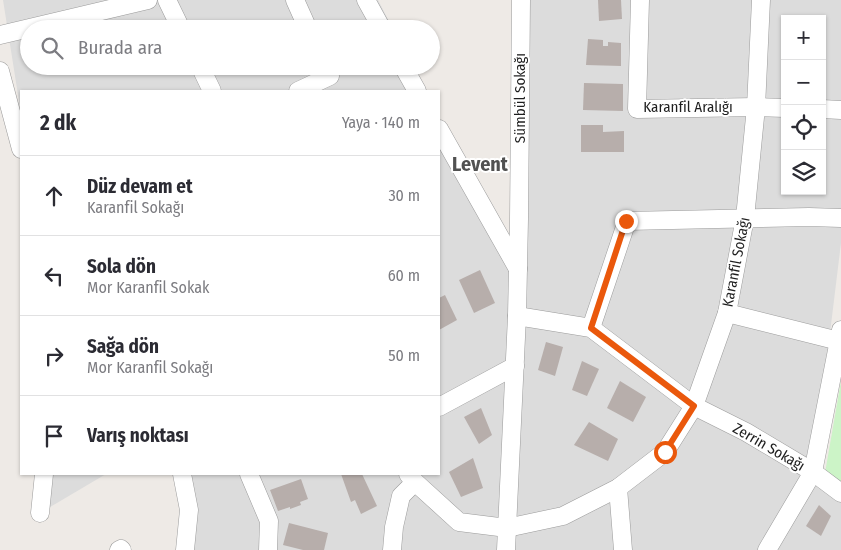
<!DOCTYPE html>
<html lang="tr">
<meta charset="utf-8">
<style>
:root{--surface:#fff;--page:#f7f7f7;--text:#2b2b33;--muted:#7c7c81;--line:#e1e1e2}
body{margin:0;font-family:"Fira Sans Condensed",sans-serif;background:var(--page);color:var(--text)}
.controls{position:absolute;right:15px;top:15px;display:grid;overflow:hidden;border-radius:0px;box-shadow:0 1px 4px #0004}
.controls button{width:45px;height:45px;display:grid;place-items:center;padding:0;border:0;border-bottom:1px solid var(--line);background:var(--surface);color:var(--text);font:25px sans-serif}
.stop{position:absolute;width:15px;height:15px;margin:-11px;border:4px solid #ea580c;border-radius:50%;background:#fff}
.stop.end{background:#ea580c;border-color:#fff;box-shadow:0 1px 5px #0008}
.list{margin:0;padding:0;list-style:none}
h2{display:flex;justify-content:space-between;align-items:center;height:65px;margin:0;padding:0 20px;font-size:21px}
h2 small{font-size:16px;font-weight:400;color:var(--muted)}
.list li{display:grid;grid-template-columns:32px 1fr auto;gap:15px;align-items:center;box-sizing:border-box;height:80px;padding:0 20px;border-top:1px solid var(--line)}
.list b{display:block;font-size:19px;white-space:nowrap}
.list p{margin:0;font-size:16px;white-space:nowrap;color:var(--muted)}
.list em{font-size:16px;font-style:normal;color:var(--muted)}
.icon{flex:none;width:28px;height:28px;fill:none;stroke:currentColor;stroke-width:2;stroke-linecap:round;stroke-linejoin:round}
.map{position:relative;flex:none;width:841px;height:550px;overflow:hidden}
.search{position:absolute;background:var(--surface);box-shadow:0 1px 4px #0004;left:20px;top:20px;width:420px;height:55px;display:flex;align-items:center;gap:12px;box-sizing:border-box;padding:0 18px;border-radius:28px;color:var(--muted);font-size:19px}
.panel{position:absolute;background:var(--surface);box-shadow:0 1px 4px #0004;left:20px;top:90px;width:420px;height:385px;border-radius:0px}
.map>svg:first-child{display:block}
.residential{fill:#dcdcdc;fill-rule:evenodd}
.park{fill:#ccf4c7}
.building{fill:#b7aeab}
.lines{fill:none;stroke-linecap:round;stroke-linejoin:round}
.street-casing{stroke:#9b9b9b;stroke-width:19}
.street{stroke:#fff;stroke-width:18}
.route{stroke:#ea580c;stroke-width:6}
.labels{text-anchor:middle;stroke-width:4;stroke-linejoin:round;paint-order:stroke}
.street-label{font-size:15px;fill:#1e1e1e;stroke:#fff}
.district-label{font-size:20px;font-weight:bold;fill:#515151;stroke:#fff}
</style>
<div class="map">
<svg width="841" height="550" viewBox="0 0 841 550">
<rect width="100%" height="100%" fill="#eeeae6"/>
<!-- residential -->
<g class="residential">
<path d="M3 0H378L393 29H29V66H412L425 91H21V114Z"/>
<path d="M518 0H841V243L813 472 841 493V550H193L187 474H439V118L517 268ZM785 19H822V191H785Z"/>
<path d="M44 474H106L40 513Z"/>
</g>
<!-- park -->
<path class="park" d="M841 381V485L825 473Z"/>
<!-- building -->
<g class="building">
<path d="M598 0H621L622 19 599 21Z"/>
<path d="M588 39 603 40V46H608V42L621 43V66L586 65Z"/>
<path d="M584 83 623 84V111L583 110Z"/>
<path d="M581 125H603V132L624 131V152H581Z"/>
<path d="M480 270 495 303 474 313 459 280Z"/>
<path d="M445 295 457 320 439 330V298Z"/>
<path d="M546 342 563 347 555 376 538 370Z"/>
<path d="M582 361 599 369 587 396 572 390Z"/>
<path d="M620 381 646 397 633 422 607 408Z"/>
<path d="M481 408 492 435 479 444 464 417Z"/>
<path d="M589 422 618 439 608 461 574 445Z"/>
<path d="M473 458 483 488 461 497 449 472Z"/>
<path d="M341 474H362L377 506 361 514 355 500 351 502Z"/>
<path d="M301 479 308 499 300 502 301 505 290 509V507L278 511 270 490Z"/>
<path d="M819 505 831 516 821 536 806 526Z"/>
<path d="M289 523 328 533 324 550H303L283 545Z"/>
</g>
<g class="lines">
<defs>
<g id="street">
<path d="M167 0 181 29"/>
<path d="M295 0 308 29"/>
<path d="M366 0 382 29"/>
<path d="M640 0 637 109 756 107 785 108"/>
<path d="M0 35 148 0"/>
<path d="M200 66 212 91"/>
<path d="M403 66 417 91"/>
<path d="M0 71 21 149"/>
<path d="M298 91 330 76 325 66"/>
<path d="M822 109 841 110"/>
<path d="M439 129 518 269"/>
<path d="M727 313 839 341"/>
<path d="M517 316 591 328 694 406 746 432 813 472 841 493"/>
<path d="M591 328 627 221 809 217 841 218"/>
<path d="M439 407 515 366"/>
<path d="M182 474 189 510 185 550"/>
<path d="M249 474 269 521 268 550"/>
<path d="M408 474 415 482 459 522 507 528 563 516 618 488 665 452 694 406 727 313 745 218 756 107 761 0"/>
<path d="M618 488 623 550"/>
<path d="M40 513 44 474"/>
<path d="M119 550 121 549 122 550"/>
<path d="M392 550 394 527 401 496 415 482"/>
<path d="M506 550 517 316 519 219 521 0"/>
<path d="M767 550 813 472 841 330"/>
</g>
</defs>
<!-- street casing -->
<use href="#street" class="street-casing"/>
<!-- street -->
<use href="#street" class="street"/>
</g>
<g class="lines">
<!-- route -->
<path class="route" d="M626 221 591 328 694 406 665 452"/>
</g>
<g class="labels">
<!-- street labels -->
<g class="street-label">
<text transform="translate(520 98) rotate(-90)" y="5">Sümbül Sokağı</text>
<text x="688" y="112">Karanfil Aralığı</text>
<text transform="translate(736 262) rotate(-79)" y="5">Karanfil Sokağı</text>
<text transform="translate(769 447) rotate(30)" y="5">Zerrin Sokağı</text>
</g>
<!-- district labels -->
<g class="district-label">
<text x="480" y="171">Levent</text>
</g>
</g>
</svg>
<div class="controls">
<button>+</button>
<button>−</button>
<button><svg class="icon" aria-label="locate" viewBox="0 0 24 24"><circle cx="12" cy="12" r="6"/><path d="M12 2v4M12 18v4M2 12h4M18 12h4"/></svg></button>
<button><svg class="icon" aria-label="layers" viewBox="0 0 24 24"><path d="M12 4l9 5-9 5-9-5zM3 14l9 5 9-5"/></svg></button>
</div>
<div class="stop" style="left:665px;top:452px"></div>
<div class="stop end" style="left:626px;top:221px"></div>
<div class="search"><svg class="icon" aria-label="search" viewBox="0 0 24 24"><circle cx="10" cy="10" r="6"/><path d="M15 15l6 6"/></svg>Burada ara</div>
<section class="panel">
<h2>2 dk<small>Yaya · 140 m</small></h2>
<ul class="list">
<li><svg class="icon" aria-label="ahead" viewBox="0 0 24 24"><path d="M12 20V5M6 11l6-6 6 6"/></svg><div><b>Düz devam et</b><p>Karanfil Sokağı</p></div><em>30 m</em></li>
<li><svg class="icon" aria-label="left" viewBox="0 0 24 24"><path d="M17 20v-9H6M10 6l-5 5 5 5"/></svg><div><b>Sola dön</b><p>Mor Karanfil Sokak</p></div><em>60 m</em></li>
<li><svg class="icon" aria-label="right" viewBox="0 0 24 24"><path d="M7 20v-9h11M14 6l5 5-5 5"/></svg><div><b>Sağa dön</b><p>Mor Karanfil Sokağı</p></div><em>50 m</em></li>
<li><svg class="icon" aria-label="arrive" viewBox="0 0 24 24"><path d="M6 21V4h12l-3 4 3 4H6"/></svg><div><b>Varış noktası</b></div></li>
</ul>
</section>
</div>
